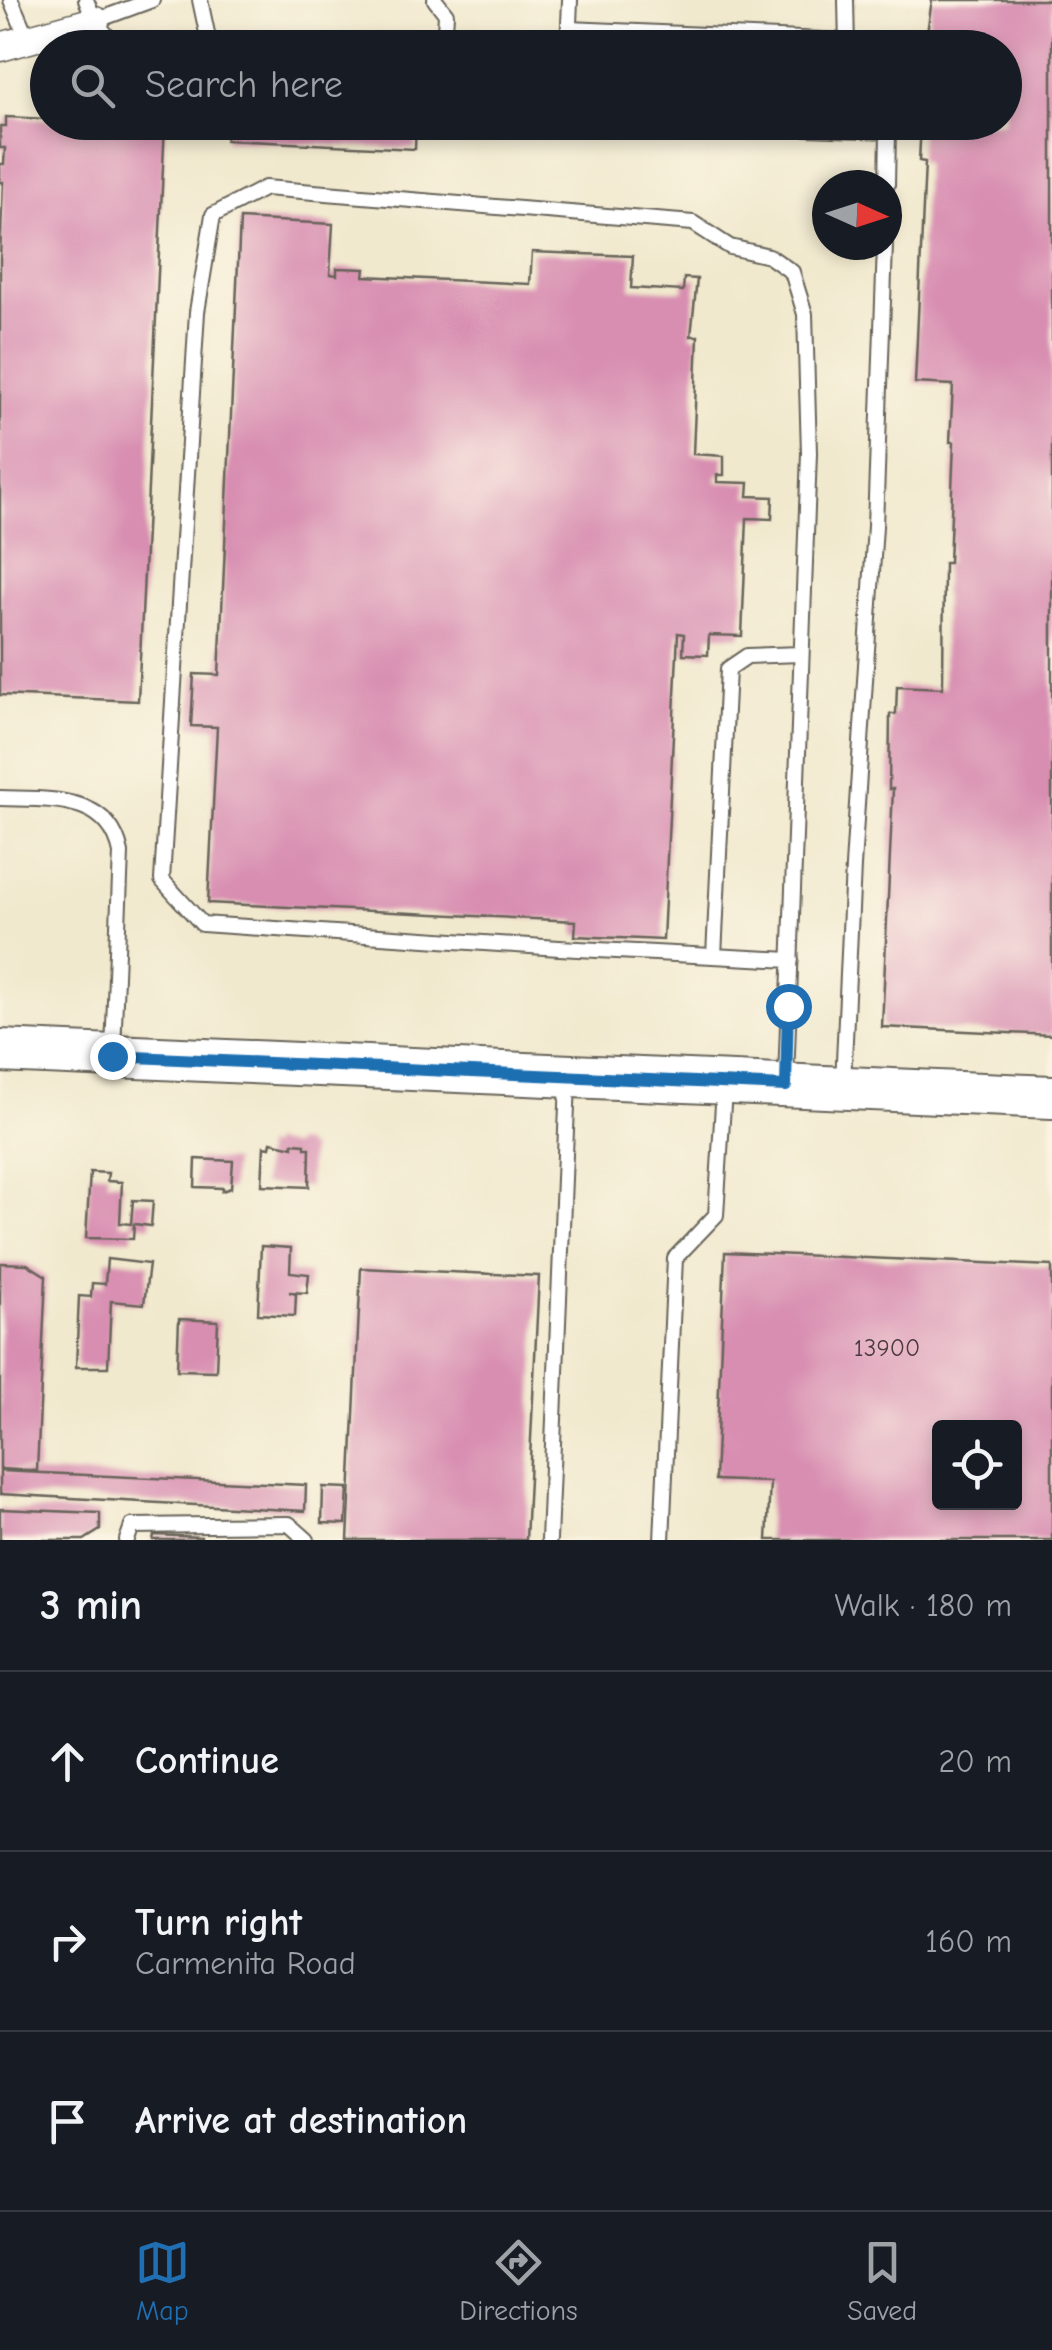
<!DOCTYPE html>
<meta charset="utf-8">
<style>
:root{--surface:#171b24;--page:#20242c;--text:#f1f3f6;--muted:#9ea1a6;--line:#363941;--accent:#1f6fb2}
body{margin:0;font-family:"Comic Neue",sans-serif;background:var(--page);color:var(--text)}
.controls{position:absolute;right:30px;bottom:30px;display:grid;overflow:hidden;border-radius:10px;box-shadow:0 5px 15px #0003}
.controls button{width:90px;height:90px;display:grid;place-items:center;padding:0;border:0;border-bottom:2px solid var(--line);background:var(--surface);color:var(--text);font:50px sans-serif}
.compass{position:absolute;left:812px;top:170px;width:90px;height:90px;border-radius:50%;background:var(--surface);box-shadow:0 5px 15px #0003;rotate:93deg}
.stop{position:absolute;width:30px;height:30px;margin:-22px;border:8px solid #1f6fb2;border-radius:50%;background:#fff}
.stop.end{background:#1f6fb2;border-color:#fff;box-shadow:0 2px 10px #0008}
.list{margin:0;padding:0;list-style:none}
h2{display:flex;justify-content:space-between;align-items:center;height:130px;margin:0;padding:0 40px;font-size:42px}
h2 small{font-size:32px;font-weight:400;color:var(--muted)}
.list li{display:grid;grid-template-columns:65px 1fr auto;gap:30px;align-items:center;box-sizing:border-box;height:180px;padding:0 40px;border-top:2px solid var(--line)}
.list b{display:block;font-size:38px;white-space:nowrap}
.list p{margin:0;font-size:32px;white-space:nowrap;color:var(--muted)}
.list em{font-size:32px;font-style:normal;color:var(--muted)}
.icon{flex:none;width:55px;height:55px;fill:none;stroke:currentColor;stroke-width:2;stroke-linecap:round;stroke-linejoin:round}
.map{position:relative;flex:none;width:1052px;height:1540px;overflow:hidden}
.search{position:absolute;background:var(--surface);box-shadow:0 5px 15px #0003;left:30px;right:30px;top:30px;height:110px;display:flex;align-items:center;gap:25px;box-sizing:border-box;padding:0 35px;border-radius:55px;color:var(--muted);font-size:38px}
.sheet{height:670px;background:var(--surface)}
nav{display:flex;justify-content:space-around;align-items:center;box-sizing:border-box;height:140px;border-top:2px solid var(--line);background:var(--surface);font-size:28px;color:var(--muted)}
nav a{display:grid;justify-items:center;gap:5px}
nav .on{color:var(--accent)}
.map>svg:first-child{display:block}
.building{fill:#d88eb1;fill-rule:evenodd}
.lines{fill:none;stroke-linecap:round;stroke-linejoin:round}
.lane-casing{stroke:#67645a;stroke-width:18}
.street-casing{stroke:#67645a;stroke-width:31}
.primary-casing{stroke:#67645a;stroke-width:46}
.lane{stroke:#fff;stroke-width:14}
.street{stroke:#fff;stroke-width:28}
.primary{stroke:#fff;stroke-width:42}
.route{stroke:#1f6fb2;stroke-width:12}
.labels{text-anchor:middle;stroke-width:9;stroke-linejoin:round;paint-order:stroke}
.number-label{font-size:25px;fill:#4b3841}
</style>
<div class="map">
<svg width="1052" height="1540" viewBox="0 0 1052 1540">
<rect width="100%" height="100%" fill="#fcf5e5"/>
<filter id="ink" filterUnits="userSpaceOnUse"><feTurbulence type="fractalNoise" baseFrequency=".01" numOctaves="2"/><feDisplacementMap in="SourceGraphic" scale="20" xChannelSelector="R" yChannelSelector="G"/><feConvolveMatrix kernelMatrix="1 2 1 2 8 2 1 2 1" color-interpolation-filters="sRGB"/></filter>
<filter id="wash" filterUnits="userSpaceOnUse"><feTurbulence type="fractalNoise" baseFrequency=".0048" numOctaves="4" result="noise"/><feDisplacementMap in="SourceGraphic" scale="40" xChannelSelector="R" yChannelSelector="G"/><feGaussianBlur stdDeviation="2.25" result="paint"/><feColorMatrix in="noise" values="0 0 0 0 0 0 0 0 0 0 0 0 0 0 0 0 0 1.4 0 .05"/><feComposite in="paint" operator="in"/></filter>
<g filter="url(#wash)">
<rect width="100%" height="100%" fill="#f1e9ce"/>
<g id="blocks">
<!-- building -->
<g class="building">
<path d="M932 0H1052V1035L882 1027 893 789H889L890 714H896L897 686 943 688 944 563H949L954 442H950L953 385 915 383 925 162 919 161 921 123 1004 122V48H921V44H930V39H926Z"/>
<path d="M231 33 420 41V48H230Z"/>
<path d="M6 117 48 119V122L165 124 138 701 0 695V259L3 182H0V164H4L5 148H0V126H6Z"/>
<path d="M227 122H416L415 149 226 140Z"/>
<path d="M240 219 333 224 330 274 337 275V268L365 269 364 276 530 284 532 252 633 256 631 288 683 291 684 278 697 279 691 336H698L693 454 724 456V475H717V482L749 483 748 496 773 497 772 519 747 518 742 636 709 635 708 655 683 654 684 634 678 633 663 940 575 936 576 921 208 903 217 727 191 726 194 674 219 675Z"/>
<path d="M271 1142 293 1147V1143L305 1144V1148H310L309 1187 262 1185 264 1146 270 1147Z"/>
<path d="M196 1159 233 1161 231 1188 222 1191 223 1188 195 1187Z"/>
<path d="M90 1172 108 1173 107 1181 122 1182 120 1223 131 1224 133 1200 153 1201 151 1226 134 1224 133 1239 86 1238Z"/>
<path d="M261 1246 291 1248 290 1272 309 1274 307 1293 289 1292 296 1294 295 1316 258 1314Z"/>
<path d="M725 1252 1052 1266V1540H767L770 1482 715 1480ZM940 1428H1014V1502H940Z"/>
<path d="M107 1259 149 1264 144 1304 111 1301 108 1367H76L79 1296 91 1297 92 1283 105 1284Z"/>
<path d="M0 1263 27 1264 46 1276 37 1471 0 1469Z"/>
<path d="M361 1268 539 1276 526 1540H348Z"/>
<path d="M179 1319 218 1321 216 1371 177 1370Z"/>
<path d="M0 1471 306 1485 305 1511 0 1494Z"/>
<path d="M323 1487 348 1488 346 1524 322 1523Z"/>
<path d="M0 1509 100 1513V1530L84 1540H0Z"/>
<path d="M154 1535 201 1537V1540H153Z"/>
</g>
</g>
</g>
<g filter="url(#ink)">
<use href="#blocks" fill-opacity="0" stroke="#67645a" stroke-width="2.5"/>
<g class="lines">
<defs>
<g id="lane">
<path d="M11 0 28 40"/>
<path d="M86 0 95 21 117 48"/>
<path d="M200 0 207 33 204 48"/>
<path d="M435 0 446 14 444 48"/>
<path d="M846 0 847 47"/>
<path d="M95 21 152 0"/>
<path d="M569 29 847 41"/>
<path d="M568 48 570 0"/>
<path d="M642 122 888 131"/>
<path d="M438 125V122"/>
<path d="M885 127 888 131 887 185"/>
<path d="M0 798C47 800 109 793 121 853L113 1050"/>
<path d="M714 956 728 669 747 656 801 654"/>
<path d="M786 1080 809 453 805 314 792 272 769 256 730 247 693 223 265 188 213 215 197 312 162 880 202 924 559 948 791 960"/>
<path d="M843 1083 853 866 875 526 885 245"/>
<path d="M127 1540 132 1526 289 1524 307 1540"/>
<path d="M549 1540 568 1082"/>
<path d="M662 1540 675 1258 716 1215 724 1089"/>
</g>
<path id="street" d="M0 47 95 21"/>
<path id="primary" d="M0 1051 1052 1097"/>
</defs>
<!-- lane casing -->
<use href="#lane" class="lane-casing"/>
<!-- street casing -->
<use href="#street" class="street-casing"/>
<!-- primary casing -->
<use href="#primary" class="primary-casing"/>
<!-- lane -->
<use href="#lane" class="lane"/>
<!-- street -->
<use href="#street" class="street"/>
<!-- primary -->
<use href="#primary" class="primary"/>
</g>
</g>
<g class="lines" filter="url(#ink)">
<!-- route -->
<path class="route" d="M112 1056 786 1086 788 1006"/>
</g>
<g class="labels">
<!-- number labels -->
<g class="number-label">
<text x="887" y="1356">13900</text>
</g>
</g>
</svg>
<div class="controls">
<button><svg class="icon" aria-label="locate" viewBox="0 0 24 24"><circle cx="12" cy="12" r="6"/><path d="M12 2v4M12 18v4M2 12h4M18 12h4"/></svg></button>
</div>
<svg class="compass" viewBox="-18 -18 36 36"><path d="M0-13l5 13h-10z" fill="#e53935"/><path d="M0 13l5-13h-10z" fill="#9ea1a6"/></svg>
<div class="stop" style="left:788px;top:1006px"></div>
<div class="stop end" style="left:112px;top:1056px"></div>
<div class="search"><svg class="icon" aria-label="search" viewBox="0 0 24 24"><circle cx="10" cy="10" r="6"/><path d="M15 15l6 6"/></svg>Search here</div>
</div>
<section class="sheet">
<h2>3 min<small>Walk · 180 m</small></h2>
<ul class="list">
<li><svg class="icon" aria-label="ahead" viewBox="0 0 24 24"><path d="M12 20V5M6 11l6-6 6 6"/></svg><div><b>Continue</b></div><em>20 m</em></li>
<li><svg class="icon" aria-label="right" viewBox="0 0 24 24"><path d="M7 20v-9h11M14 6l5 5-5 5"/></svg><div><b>Turn right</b><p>Carmenita Road</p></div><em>160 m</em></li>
<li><svg class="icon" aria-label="arrive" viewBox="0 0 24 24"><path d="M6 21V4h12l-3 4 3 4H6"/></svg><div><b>Arrive at destination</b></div></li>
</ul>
</section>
<nav>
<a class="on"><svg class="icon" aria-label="map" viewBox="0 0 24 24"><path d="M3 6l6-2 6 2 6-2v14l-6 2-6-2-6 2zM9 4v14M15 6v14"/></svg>Map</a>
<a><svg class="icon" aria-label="directions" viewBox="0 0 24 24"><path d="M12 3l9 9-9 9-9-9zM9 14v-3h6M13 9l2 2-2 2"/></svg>Directions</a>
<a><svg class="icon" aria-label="saved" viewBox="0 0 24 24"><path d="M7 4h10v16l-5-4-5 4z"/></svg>Saved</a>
</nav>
